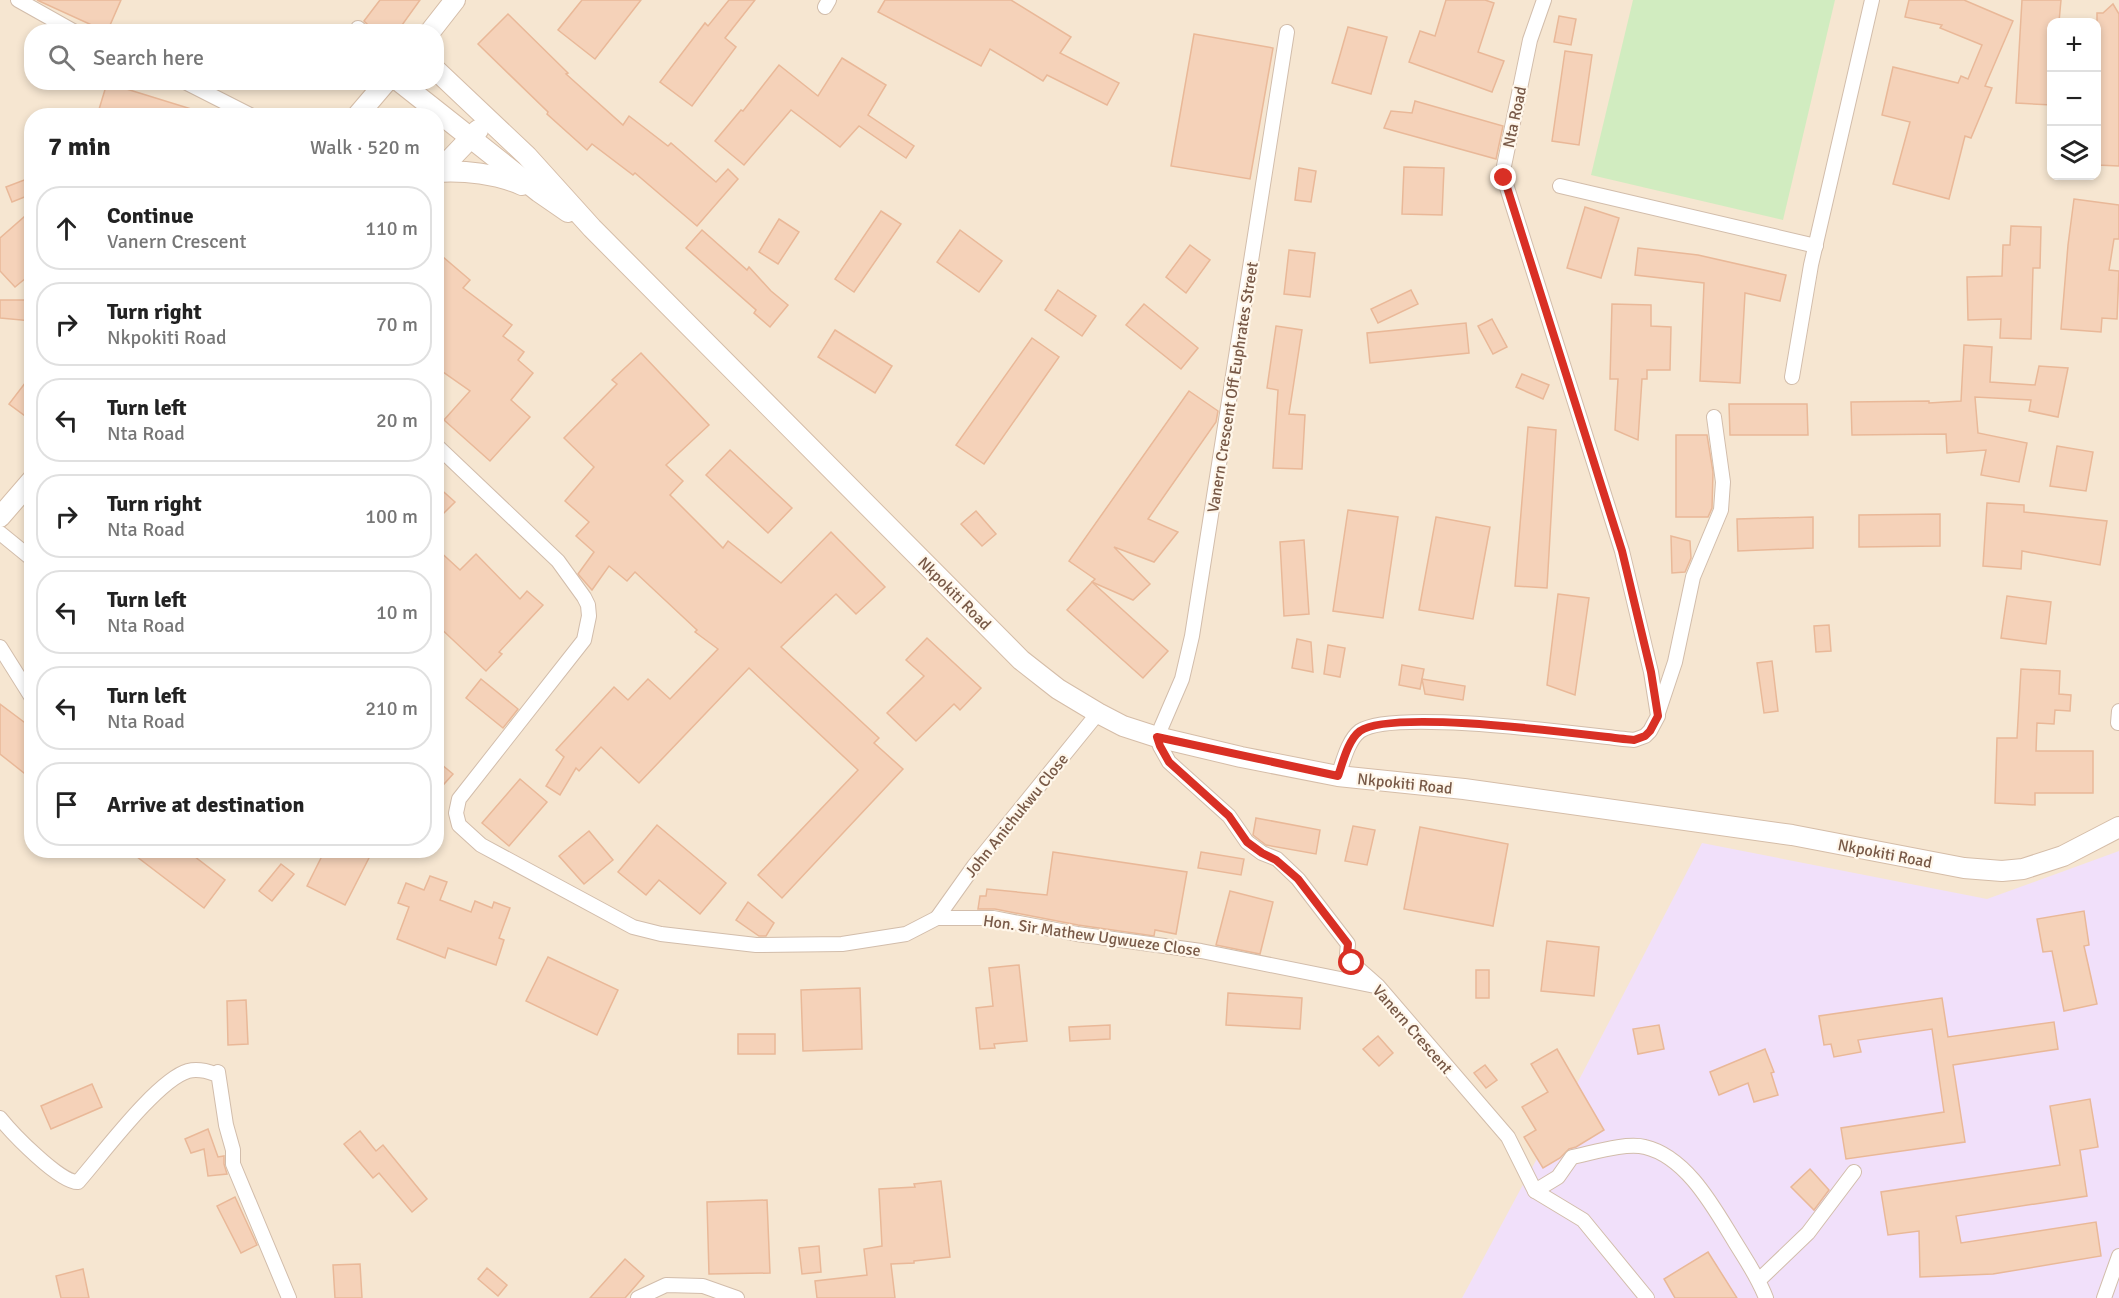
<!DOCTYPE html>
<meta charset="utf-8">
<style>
:root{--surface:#fff;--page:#f6f6f6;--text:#222;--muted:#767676;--line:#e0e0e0}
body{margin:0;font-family:Signika,sans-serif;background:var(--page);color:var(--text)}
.controls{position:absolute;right:18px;top:18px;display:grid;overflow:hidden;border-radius:12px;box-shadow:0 3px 9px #0003}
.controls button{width:54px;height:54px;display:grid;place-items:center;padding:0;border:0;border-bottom:2px solid var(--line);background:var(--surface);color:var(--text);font:30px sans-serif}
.stop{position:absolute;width:18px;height:18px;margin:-14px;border:4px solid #d93025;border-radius:50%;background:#fff}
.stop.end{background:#d93025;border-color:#fff;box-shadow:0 2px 6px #0008}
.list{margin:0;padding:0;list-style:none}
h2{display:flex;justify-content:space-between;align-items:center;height:78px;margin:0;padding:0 24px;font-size:26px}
h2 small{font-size:20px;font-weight:400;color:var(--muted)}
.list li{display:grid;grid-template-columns:39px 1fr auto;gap:18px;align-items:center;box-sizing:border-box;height:84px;margin:0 12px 12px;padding:0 12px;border:2px solid var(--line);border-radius:24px}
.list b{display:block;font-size:22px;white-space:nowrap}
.list p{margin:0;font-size:20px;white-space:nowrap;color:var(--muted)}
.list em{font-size:20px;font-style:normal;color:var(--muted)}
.icon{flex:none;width:33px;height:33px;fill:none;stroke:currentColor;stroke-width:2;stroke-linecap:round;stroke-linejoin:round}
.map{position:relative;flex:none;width:2119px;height:1298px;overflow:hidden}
.search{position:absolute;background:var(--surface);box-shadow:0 3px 9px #0003;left:24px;top:24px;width:420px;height:66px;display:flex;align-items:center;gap:15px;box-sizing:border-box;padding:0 21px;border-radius:24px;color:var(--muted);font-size:22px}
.panel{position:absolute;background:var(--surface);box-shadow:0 3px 9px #0003;left:24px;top:108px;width:420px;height:750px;border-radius:24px}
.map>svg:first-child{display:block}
.residential{fill:#f6e6d1;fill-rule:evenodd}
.education{fill:#f1e0fa}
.green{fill:#d1ecc0}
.building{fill:#f5d2b9;stroke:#e9b898;stroke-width:1.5}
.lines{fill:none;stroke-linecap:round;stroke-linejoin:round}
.minor-casing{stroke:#d2bdab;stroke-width:16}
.secondary-casing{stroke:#d5bda8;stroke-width:22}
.minor{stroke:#fff;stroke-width:14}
.secondary{stroke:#fff;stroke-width:20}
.route{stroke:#d93025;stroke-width:8}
.labels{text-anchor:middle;stroke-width:4.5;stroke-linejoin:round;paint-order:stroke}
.street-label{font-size:16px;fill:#785947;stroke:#fff7eb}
</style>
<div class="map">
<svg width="2119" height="1298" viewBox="0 0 2119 1298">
<rect width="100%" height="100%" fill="#fef4e3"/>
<!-- residential -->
<path class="residential" d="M0 0H2119V1298H0ZM2052 22H2096V176H2052ZM32 32H436V82H32ZM32 116H436V850H32Z"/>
<!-- education -->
<path class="education" d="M1702 843 1987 899 2119 851V1298H1462L1568 1101Z"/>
<!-- green -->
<path class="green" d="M1633 0H1835L1783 220 1591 175Z"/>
<!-- building -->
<g class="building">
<path d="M37 0H121L107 32Z"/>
<path d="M380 0H420L397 32H375L364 21Z"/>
<path d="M582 0H641L595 59 558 30Z"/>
<path d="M729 0H755L725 38 736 47 692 106 660 82 705 23 708 26Z"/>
<path d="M885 0H1011L1071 37 1060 53 1119 83 1107 105 1047 75 1043 81 990 49 981 66 878 12Z"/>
<path d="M1446 0H1485L1494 3 1478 52 1504 61 1492 92 1409 62 1420 31 1435 36Z"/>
<path d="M1909 0H1964L2013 21 1985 86 1992 88 1971 138 1965 136 1949 199 1893 184 1910 122 1882 115 1893 67 1958 83 1961 76 1968 79 1982 45 1940 28 1942 25 1905 17Z"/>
<path d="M2022 0H2061L2059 22H2052V105L2016 103Z"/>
<path d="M2113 4 2119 14V166L2097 165V13H2103Z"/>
<path d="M508 14 568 73 566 74 623 125 629 116 668 146 671 143 716 182 728 169 738 179 697 226 635 173 633 175 592 144 587 150 547 114 548 112 478 44Z"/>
<path d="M1559 16 1576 19 1571 45 1554 42Z"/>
<path d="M1348 27 1387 37 1371 94 1332 83Z"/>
<path d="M1194 34 1273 48 1250 179 1171 166Z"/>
<path d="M1565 51 1592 55 1579 145 1552 141Z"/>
<path d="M842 58 886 85 868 115 914 146 906 158 859 126 840 147 791 110 744 165 715 141 741 110 743 111 779 65 818 96Z"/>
<path d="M107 83 201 112 200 116H97Z"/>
<path d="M1415 101 1503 126 1496 159 1384 128 1391 111 1412 113Z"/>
<path d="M1404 167 1444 168 1442 215 1402 214Z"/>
<path d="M1299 168 1316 171 1311 202 1295 200Z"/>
<path d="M32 177V194L12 202 6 187Z"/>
<path d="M2074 199 2119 205V239H2114L2109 270 2119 271 2117 319 2102 318 2101 332 2061 329 2068 245Z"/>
<path d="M1585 207 1619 218 1601 278 1567 268Z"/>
<path d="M32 210V273L15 287 0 271V238Z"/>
<path d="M881 211 901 224 854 292 835 279Z"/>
<path d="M779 219 799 232 778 264 759 252Z"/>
<path d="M2011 226 2041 227 2040 268H2033L2031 339 2000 338 2001 319 1968 320 1967 277 2002 276 2003 245H2010Z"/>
<path d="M702 230 747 270 749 267 771 291 788 305 770 327 754 313 756 310 686 248Z"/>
<path d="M960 230 1002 261 979 292 937 262Z"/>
<path d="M1190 245 1210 260 1186 293 1166 277Z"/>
<path d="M1638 248 1698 255 1786 275 1780 301 1745 293 1740 383 1700 381 1704 283 1635 275Z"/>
<path d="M1289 250 1315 253 1310 297 1284 294Z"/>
<path d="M436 251 470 280 463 288 512 325 503 336 524 352 518 360 533 373 511 400 530 417 490 461 444 420 470 391 436 367Z"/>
<path d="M1058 290 1096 316 1082 336 1045 310Z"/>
<path d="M1411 290 1418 304 1378 323 1371 309Z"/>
<path d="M0 300H32V321L0 318Z"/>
<path d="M1144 304 1198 348 1181 369 1126 325Z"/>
<path d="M1612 304 1651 305V326L1671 327 1670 370H1647V379H1642L1638 440 1615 430 1618 379H1610Z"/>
<path d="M1492 319 1507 347 1493 354 1478 326Z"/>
<path d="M1466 323 1469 353 1370 363 1367 333Z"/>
<path d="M1276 326 1302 330 1289 414 1305 415 1302 469 1273 468 1278 390 1267 388Z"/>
<path d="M835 330 892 366 875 393 818 357Z"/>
<path d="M1032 338 1059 357 984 464 956 445Z"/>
<path d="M1964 345 1992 347 1990 382 2035 385 2039 366 2068 368 2058 417 2029 411 2031 400 1975 397 1978 433 2027 443 2019 482 1981 475 1986 450 1947 453 1946 434 1852 435 1851 402 1929 401V403L1961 401Z"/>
<path d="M641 353 709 425 666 465 683 481 670 495 723 548 728 541 781 583 831 532 885 587 856 614 836 594 781 647 879 738 874 743 903 769 782 898 758 875 858 770 749 668 639 783 601 747 579 771 576 768 560 795 546 786 564 757 556 750 614 687 628 700 648 679 670 699 718 649 695 632 697 630 635 572 627 581 609 566 592 590 578 574 594 552 576 536 589 522 565 501 594 467 564 438 617 384 612 380Z"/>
<path d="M32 374V421L9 404Z"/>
<path d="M1522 374 1549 385 1543 399 1516 387Z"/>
<path d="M1189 391 1218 411 1216 422 1148 519 1178 532 1154 562 1114 547 1150 584 1133 600 1092 582 1095 579 1069 561Z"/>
<path d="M1729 404H1807L1808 435H1730Z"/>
<path d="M1528 427 1556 430 1547 588 1515 586Z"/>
<path d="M1676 435H1707L1713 472 1712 508 1708 517H1676Z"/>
<path d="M2057 446 2093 452 2086 491 2050 486Z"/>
<path d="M730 450 792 508 768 533 706 475Z"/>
<path d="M436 485 455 502 443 514 436 506Z"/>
<path d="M1987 503 2024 505V512L2107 521 2100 565 2022 551 2021 569 1983 566Z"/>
<path d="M1348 510 1398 517 1383 618 1333 611Z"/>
<path d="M976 511 996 534 982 546 961 524Z"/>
<path d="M1940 514V546L1859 547V515Z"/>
<path d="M1436 517 1490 527 1473 619 1419 610Z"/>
<path d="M1813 517V548L1738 551 1737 519Z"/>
<path d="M1671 536 1690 541 1691 558 1685 572 1672 573Z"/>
<path d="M1304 540 1309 614 1284 616 1280 542Z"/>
<path d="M436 548 460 570 476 554 520 599 527 591 543 605 499 652 502 654 486 671 436 624Z"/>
<path d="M1092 582 1168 651 1143 678 1067 610Z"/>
<path d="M1558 594 1589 598 1575 695 1547 685Z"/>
<path d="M2007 596 2051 602 2046 644 2001 638Z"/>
<path d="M1829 625 1831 651 1816 652 1814 626Z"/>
<path d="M927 638 981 688 960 710 954 704 916 741 887 713 924 676 906 660Z"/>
<path d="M1297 639 1311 642 1313 672 1292 668Z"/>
<path d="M1328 645 1345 648 1340 677 1324 674Z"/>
<path d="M1772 661 1778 711 1764 713 1757 663Z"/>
<path d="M1402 665 1424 669 1420 689 1399 685Z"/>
<path d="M2021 669 2060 671 2059 694 2071 695 2070 711 2055 710 2054 724 2037 723 2036 751H2093V793H2035V805L1995 803 1997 738H2017Z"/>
<path d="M481 679 518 709 503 728 466 698Z"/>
<path d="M1422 679 1465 686 1463 700 1425 694Z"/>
<path d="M0 704 32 728V764L24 773 0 754Z"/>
<path d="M436 760 453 774 436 793Z"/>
<path d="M520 779 547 802 509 846 482 823Z"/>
<path d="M1256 818 1320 830 1316 854 1266 845 1253 835Z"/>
<path d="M657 825 726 883 700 914 659 880 646 895 618 872Z"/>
<path d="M1353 826 1375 830 1367 865 1345 861Z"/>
<path d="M1420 827 1508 844 1493 926 1404 909Z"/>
<path d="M589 831 613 860 584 884 559 856Z"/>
<path d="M128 850H186L225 880 204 908Z"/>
<path d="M325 850H373L345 905 307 886Z"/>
<path d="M1053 852 1187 872 1176 934 1155 930 1154 936 1078 925 995 909H978L980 896H986L987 889 1047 895Z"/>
<path d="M1201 852 1244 859 1241 875 1198 868Z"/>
<path d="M281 864 294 874 272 901 259 891Z"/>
<path d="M430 876 447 882 440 900 471 912 475 901 492 908 494 902 510 908 499 938 504 940 496 965 448 948 445 958 397 939 409 907 398 903 406 883 424 890Z"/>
<path d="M1230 891 1273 902 1260 954 1216 945Z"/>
<path d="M748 902 774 923 766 936H759L736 920Z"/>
<path d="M2084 911 2089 945 2084 946 2097 1004 2064 1011 2052 951 2043 952 2037 919Z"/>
<path d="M1547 941 1599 947 1594 996 1541 991Z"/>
<path d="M548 957 618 990 597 1035 526 1001Z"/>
<path d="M1019 965 1027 1041 994 1044 995 1048 980 1049 976 1008 993 1006 989 968Z"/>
<rect x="1476" y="970" width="13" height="28"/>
<path d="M860 988 862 1049 803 1051 801 990Z"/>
<path d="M1228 993 1302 998 1300 1029 1226 1025Z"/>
<path d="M1942 998 1948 1037 2054 1022 2058 1049 1953 1065 1965 1142 1846 1159 1841 1128 1944 1112 1932 1029 1858 1040 1861 1052 1834 1057 1831 1044 1824 1045 1819 1016Z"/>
<path d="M246 1000 248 1044 228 1045 227 1001Z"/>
<path d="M1110 1025V1039L1070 1041 1069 1027Z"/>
<path d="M1659 1025 1664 1049 1638 1054 1633 1029Z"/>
<rect x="738" y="1034" width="37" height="20"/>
<path d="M1378 1036 1393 1053 1379 1066 1363 1049Z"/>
<path d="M1557 1049 1604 1130 1576 1147 1569 1149 1560 1158 1543 1168 1524 1137 1536 1130 1522 1107 1548 1092 1531 1064Z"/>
<path d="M1765 1049 1774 1072 1771 1073 1778 1095 1754 1102 1748 1083 1719 1095 1710 1072Z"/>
<path d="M1485 1065 1497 1080 1486 1088 1474 1073Z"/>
<path d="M92 1084 102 1107 51 1129 41 1106Z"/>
<path d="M2090 1099 2098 1147 2080 1150 2087 1196 1956 1216 1961 1243 2096 1222 2101 1256 1993 1274 1920 1277 1919 1231 1888 1235 1881 1192 2060 1165 2050 1106Z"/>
<path d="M208 1129 218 1157 224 1156V1164L227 1174 208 1176 204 1149 191 1153 185 1139Z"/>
<path d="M360 1131 376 1151 383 1145 427 1199 412 1212 379 1173 373 1178 344 1144Z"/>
<path d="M1810 1169 1829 1190 1814 1210 1791 1187Z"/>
<path d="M941 1181 950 1257 914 1261V1263L891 1264 895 1298H817L815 1281 867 1275 864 1249 882 1246 879 1189 915 1187 914 1184Z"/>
<path d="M235 1197 257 1245 241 1253 217 1206Z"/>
<path d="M767 1200 770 1273 709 1274 707 1202Z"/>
<path d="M819 1246 821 1272 802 1274 799 1248Z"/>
<path d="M1708 1252 1737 1298H1675L1664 1279Z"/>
<path d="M625 1259 644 1276 625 1298H590Z"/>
<path d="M360 1264 362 1298H335L333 1265Z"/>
<path d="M487 1268 507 1285 498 1296 478 1279Z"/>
<path d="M83 1269 89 1298H61L56 1276Z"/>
</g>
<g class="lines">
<defs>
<g id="minor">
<path d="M18 0 75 32"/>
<path d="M825 7 829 0"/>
<path d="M358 28 362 32"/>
<path d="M1287 32 1192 636 1182 679 1157 737 1160 746 1169 762 1229 816 1247 842 1262 853 1277 859 1298 879 1348 944 1347 954 1352 963 1378 986 1508 1137 1535 1191 1583 1220 1647 1298"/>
<path d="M185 82 252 116"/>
<path d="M1560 186 1816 246"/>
<path d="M1792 377 1811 265 1872 0"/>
<path d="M436 445 558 561 584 597 588 605 589 616 584 640 459 799 456 813 459 825 481 845 633 927 661 934 756 945 842 944 906 934 937 918H993L1077 934 1201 951 1375 986"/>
<path d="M0 533 32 559"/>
<path d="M0 647 32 698"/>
<path d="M1658 713 1675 662 1693 577 1721 510 1723 482 1714 417"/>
<path d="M2118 723 2119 711"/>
<path d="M1338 776C1343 762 1348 740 1360 731 1394 708 1585 735 1634 740L1645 736 1650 731 1658 716 1651 672 1622 551 1504 178V166L1530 40 1544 0"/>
<path d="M937 918 974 866 1098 713"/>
<path d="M0 1118C12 1133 60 1183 78 1182 101 1156 157 1080 188 1071 196 1069 207 1071 215 1074L218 1072 226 1125 233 1150V1164L289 1298"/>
<path d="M1535 1191 1558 1177 1572 1157C1592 1153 1626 1142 1645 1147 1687 1157 1714 1208 1735 1242 1746 1260 1758 1277 1766 1298"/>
<path d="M1759 1280 1808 1233 1854 1172"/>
<path d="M638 1298 666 1285 703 1286 737 1298"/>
<path d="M2104 1298 2119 1256"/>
</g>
<g id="secondary">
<path d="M430 32 455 0"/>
<path d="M436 70 527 156 592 228 1021 660 1058 689 1098 713 1123 726 1157 737 1241 757 1338 776 1464 789 1792 835 1964 868 2002 871 2023 869 2063 856 2119 827"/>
<path d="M400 82 539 192 568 212"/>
<path d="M357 116 386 82"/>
<path d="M436 172C465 170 497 174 522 185"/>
<path d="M438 172 478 130"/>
<path d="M0 517 32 480"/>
</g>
</defs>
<!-- minor casing -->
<use href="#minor" class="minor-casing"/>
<!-- secondary casing -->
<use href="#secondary" class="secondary-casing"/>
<!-- minor -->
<use href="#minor" class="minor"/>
<!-- secondary -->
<use href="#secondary" class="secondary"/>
</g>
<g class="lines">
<!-- route -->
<path class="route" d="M1352 963 1347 954 1348 944 1298 879 1276 860 1262 853 1247 842 1229 816 1169 762 1160 746 1157 737 1338 776C1343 762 1348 740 1360 731 1394 708 1585 735 1634 740L1645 736 1650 731 1658 716 1651 672 1622 551 1504 178"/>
</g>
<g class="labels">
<!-- street labels -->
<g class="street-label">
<text transform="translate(1514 117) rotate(-78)" y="6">Nta Road</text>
<text transform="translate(1232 387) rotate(-81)" y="6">Vanern Crescent Off Euphrates Street</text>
<text transform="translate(955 593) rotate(45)" y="6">Nkpokiti Road</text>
<text transform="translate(1405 783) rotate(6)" y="6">Nkpokiti Road</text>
<text transform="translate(1016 815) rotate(-51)" y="6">John Anichukwu Close</text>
<text transform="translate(1885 853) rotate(11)" y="6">Nkpokiti Road</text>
<text transform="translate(1092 935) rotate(8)" y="6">Hon. Sir Mathew Ugwueze Close</text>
<text transform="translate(1413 1029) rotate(49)" y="6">Vanern Crescent</text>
</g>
</g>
</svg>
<div class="controls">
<button>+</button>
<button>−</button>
<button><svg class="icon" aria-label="layers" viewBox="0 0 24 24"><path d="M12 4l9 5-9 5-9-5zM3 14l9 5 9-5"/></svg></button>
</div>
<div class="stop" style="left:1352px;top:963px"></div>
<div class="stop end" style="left:1504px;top:178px"></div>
<div class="search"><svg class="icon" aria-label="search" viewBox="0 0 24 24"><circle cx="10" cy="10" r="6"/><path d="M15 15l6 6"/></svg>Search here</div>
<section class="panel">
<h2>7 min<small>Walk · 520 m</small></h2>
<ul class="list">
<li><svg class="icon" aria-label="ahead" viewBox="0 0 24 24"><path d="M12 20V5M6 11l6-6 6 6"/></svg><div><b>Continue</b><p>Vanern Crescent</p></div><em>110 m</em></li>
<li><svg class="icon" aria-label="right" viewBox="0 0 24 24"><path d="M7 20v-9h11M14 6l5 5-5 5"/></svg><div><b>Turn right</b><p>Nkpokiti Road</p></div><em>70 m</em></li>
<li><svg class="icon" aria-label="left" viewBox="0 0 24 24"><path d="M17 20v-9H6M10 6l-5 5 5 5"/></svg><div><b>Turn left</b><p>Nta Road</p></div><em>20 m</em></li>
<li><svg class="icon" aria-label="right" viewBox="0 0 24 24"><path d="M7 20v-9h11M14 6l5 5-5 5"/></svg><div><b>Turn right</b><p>Nta Road</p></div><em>100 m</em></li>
<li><svg class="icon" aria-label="left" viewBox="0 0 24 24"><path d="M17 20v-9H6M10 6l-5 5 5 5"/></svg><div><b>Turn left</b><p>Nta Road</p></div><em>10 m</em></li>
<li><svg class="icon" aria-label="left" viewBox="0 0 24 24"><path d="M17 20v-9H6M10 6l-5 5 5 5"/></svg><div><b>Turn left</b><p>Nta Road</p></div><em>210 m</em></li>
<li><svg class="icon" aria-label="arrive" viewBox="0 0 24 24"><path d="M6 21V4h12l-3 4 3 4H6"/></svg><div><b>Arrive at destination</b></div></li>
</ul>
</section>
</div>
